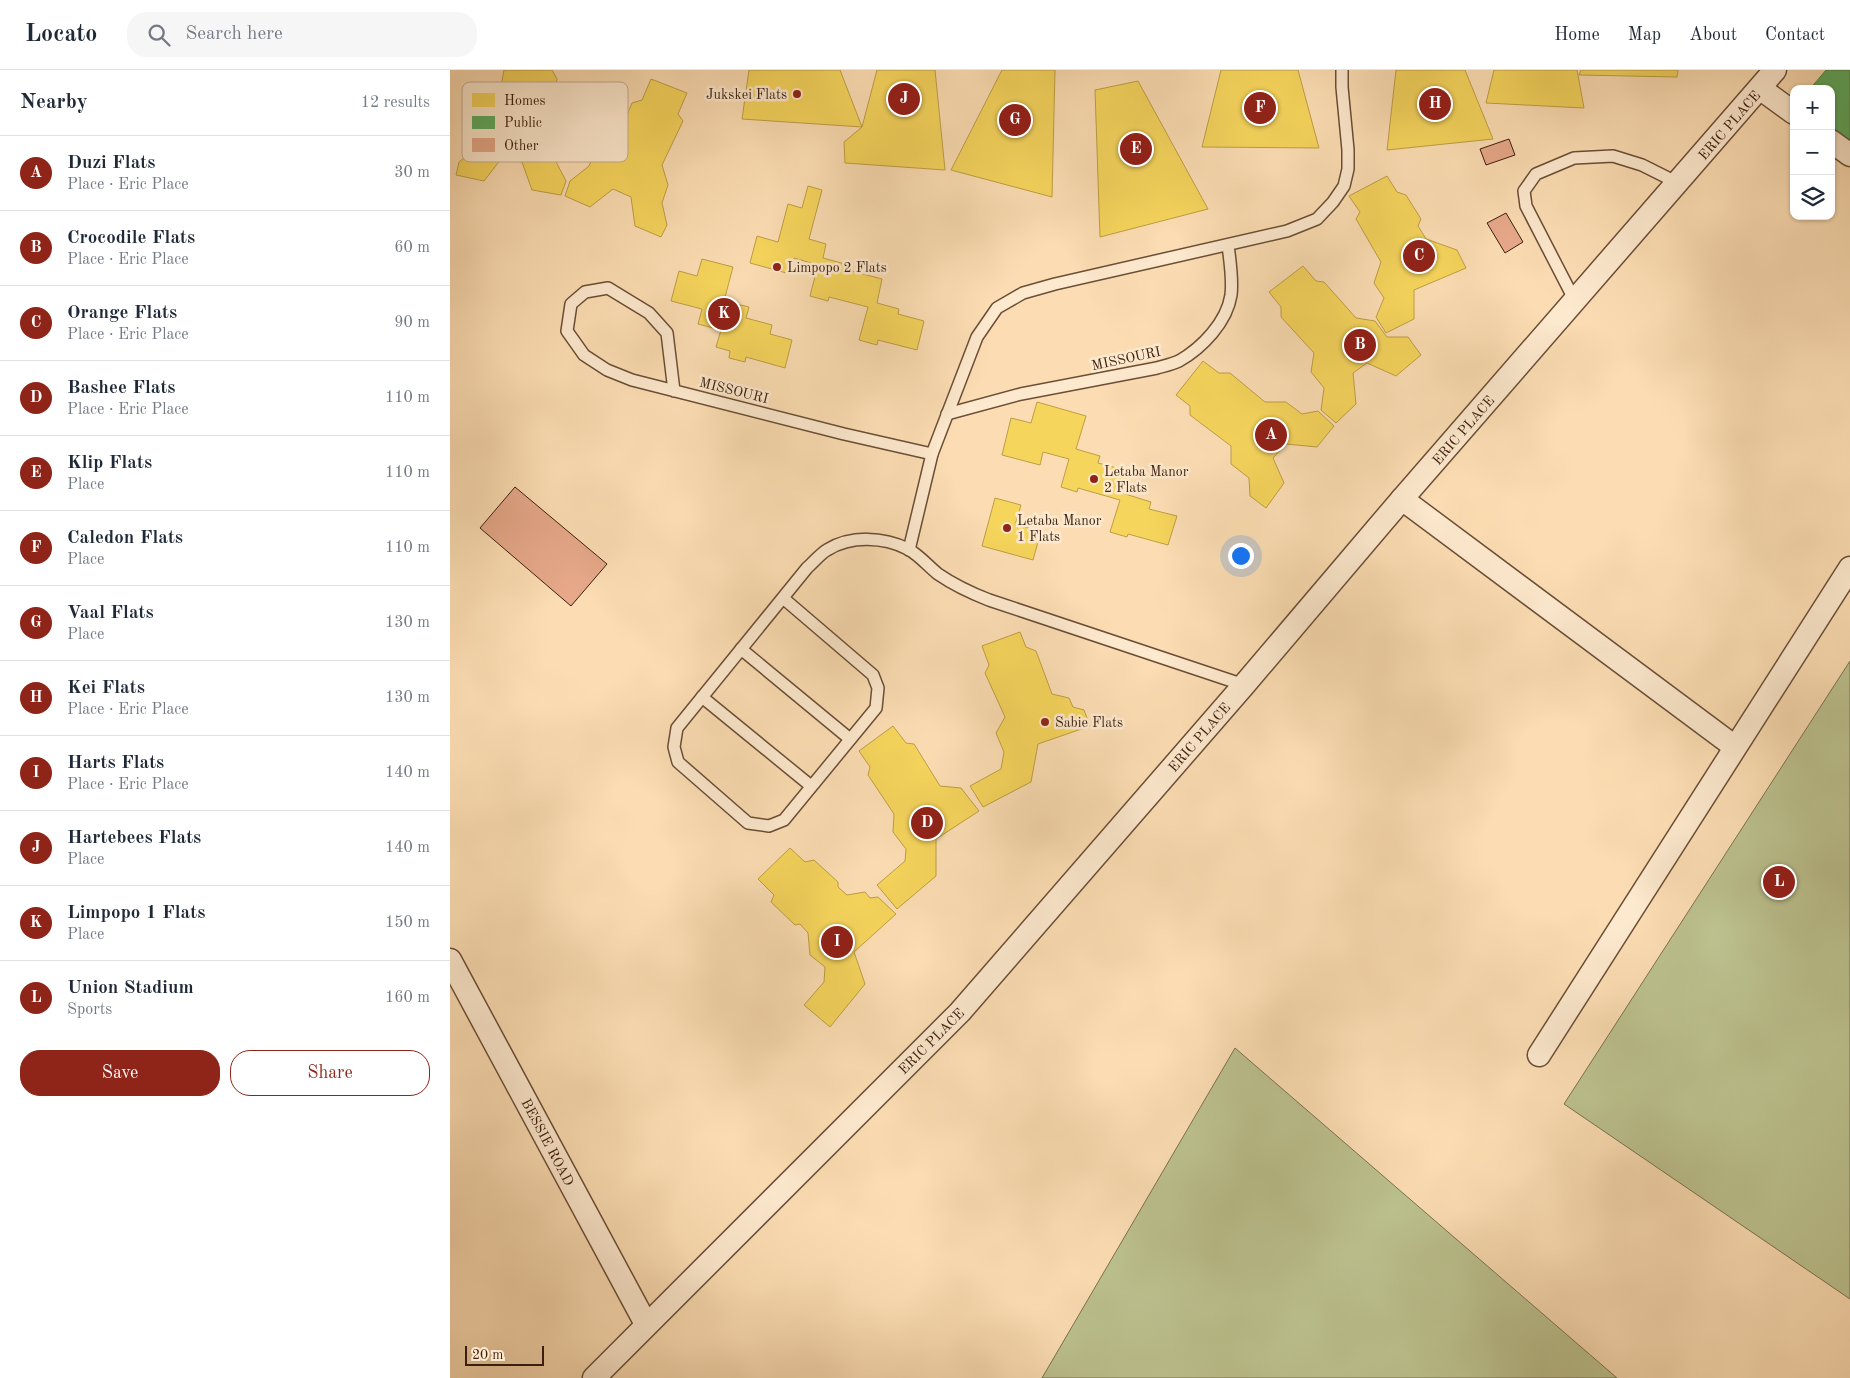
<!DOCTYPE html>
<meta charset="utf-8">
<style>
:root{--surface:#fff;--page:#f6f6f7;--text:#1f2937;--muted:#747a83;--line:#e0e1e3;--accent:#8f2418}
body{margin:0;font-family:"Old Standard TT",serif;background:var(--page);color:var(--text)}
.controls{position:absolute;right:15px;top:15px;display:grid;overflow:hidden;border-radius:10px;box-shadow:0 1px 4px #0004}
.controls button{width:45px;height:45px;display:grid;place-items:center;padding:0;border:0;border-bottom:1px solid var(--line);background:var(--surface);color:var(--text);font:25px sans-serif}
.scale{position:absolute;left:15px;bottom:12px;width:79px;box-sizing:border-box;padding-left:5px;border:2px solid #3b1e0d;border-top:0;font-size:14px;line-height:18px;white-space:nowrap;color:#3b1e0d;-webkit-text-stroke:4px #fde9ce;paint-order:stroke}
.you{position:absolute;left:790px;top:485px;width:18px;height:18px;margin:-12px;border:4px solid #fff;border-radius:50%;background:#1a73e8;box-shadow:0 0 0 8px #1a73e833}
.badge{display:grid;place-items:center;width:32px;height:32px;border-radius:50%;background:var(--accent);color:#fff;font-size:16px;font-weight:700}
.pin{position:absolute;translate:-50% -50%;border:2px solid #fff;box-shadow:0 1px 5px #0006}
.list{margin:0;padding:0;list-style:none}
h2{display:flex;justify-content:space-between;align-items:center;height:65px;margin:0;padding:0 20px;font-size:21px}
h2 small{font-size:16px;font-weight:400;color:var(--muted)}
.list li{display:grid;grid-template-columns:32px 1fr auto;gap:15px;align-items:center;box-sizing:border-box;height:75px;padding:0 20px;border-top:1px solid var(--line)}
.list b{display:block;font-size:19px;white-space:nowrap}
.list p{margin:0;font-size:16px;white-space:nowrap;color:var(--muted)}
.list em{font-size:16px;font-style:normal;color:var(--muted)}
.actions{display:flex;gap:10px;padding:15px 20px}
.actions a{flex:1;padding:11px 0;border:1px solid var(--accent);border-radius:20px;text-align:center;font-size:18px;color:var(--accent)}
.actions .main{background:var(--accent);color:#fff}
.icon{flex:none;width:28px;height:28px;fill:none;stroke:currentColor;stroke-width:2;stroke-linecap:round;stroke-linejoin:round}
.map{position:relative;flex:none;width:1400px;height:1308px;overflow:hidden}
header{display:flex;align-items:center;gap:30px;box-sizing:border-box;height:70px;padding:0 25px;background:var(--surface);border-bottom:1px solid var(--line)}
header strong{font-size:24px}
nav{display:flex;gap:28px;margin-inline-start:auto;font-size:18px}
.search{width:350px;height:45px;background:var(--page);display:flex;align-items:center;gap:12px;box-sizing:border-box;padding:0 18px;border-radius:20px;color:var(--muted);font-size:19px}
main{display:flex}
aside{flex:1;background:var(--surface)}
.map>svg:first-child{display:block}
.green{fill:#bcc28f;stroke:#7c704e}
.homes{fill:#f6d55c;stroke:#be9e44}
.public{fill:#5aae61;stroke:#518348}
.building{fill:#e7a98a;stroke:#3b1e0d}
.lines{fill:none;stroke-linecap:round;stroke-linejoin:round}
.lane-casing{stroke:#6b4e36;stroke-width:14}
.street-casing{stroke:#6b4e36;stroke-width:25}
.lane{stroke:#fde9ce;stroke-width:11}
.street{stroke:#fde9ce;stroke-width:22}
.poi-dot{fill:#8f2418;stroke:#fde9ce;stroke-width:2}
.labels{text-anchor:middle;stroke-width:5;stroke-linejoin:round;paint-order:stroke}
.poi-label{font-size:14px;fill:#3b1e0d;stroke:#fde9ce;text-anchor:start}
.street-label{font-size:14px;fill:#3b1e0d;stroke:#fde9ce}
.key{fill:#fde9ce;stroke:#c3ac94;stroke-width:1}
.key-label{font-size:14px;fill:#3b1e0d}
</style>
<header>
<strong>Locato</strong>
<div class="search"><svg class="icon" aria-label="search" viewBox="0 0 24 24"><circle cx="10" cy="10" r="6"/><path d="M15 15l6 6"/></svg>Search here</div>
<nav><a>Home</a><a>Map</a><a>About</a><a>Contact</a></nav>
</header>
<main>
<aside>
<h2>Nearby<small>12 results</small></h2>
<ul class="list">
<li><span class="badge">A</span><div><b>Duzi Flats</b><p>Place · Eric Place</p></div><em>30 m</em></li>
<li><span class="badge">B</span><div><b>Crocodile Flats</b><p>Place · Eric Place</p></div><em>60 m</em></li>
<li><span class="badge">C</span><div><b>Orange Flats</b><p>Place · Eric Place</p></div><em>90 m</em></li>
<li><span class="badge">D</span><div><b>Bashee Flats</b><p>Place · Eric Place</p></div><em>110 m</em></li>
<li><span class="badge">E</span><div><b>Klip Flats</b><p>Place</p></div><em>110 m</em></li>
<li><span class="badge">F</span><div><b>Caledon Flats</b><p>Place</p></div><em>110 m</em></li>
<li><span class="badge">G</span><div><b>Vaal Flats</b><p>Place</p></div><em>130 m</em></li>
<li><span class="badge">H</span><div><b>Kei Flats</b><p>Place · Eric Place</p></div><em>130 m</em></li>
<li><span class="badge">I</span><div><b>Harts Flats</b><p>Place · Eric Place</p></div><em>140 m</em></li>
<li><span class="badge">J</span><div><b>Hartebees Flats</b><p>Place</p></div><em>140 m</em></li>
<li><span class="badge">K</span><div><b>Limpopo 1 Flats</b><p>Place</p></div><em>150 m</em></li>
<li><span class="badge">L</span><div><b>Union Stadium</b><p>Sports</p></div><em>160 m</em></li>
</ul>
<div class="actions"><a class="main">Save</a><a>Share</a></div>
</aside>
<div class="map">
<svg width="1400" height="1308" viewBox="0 0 1400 1308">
<rect width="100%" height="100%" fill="#fcddb3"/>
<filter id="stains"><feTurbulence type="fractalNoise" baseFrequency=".004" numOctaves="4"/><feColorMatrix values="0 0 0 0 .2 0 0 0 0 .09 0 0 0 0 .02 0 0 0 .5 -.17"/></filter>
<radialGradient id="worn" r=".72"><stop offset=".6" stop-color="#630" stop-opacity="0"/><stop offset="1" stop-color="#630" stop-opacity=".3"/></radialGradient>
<!-- green -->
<g class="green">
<path d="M1400 591V1229L1114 1034Z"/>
<path d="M785 978 1167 1308H592Z"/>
</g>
<!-- homes -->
<g class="homes">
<path d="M54 0H102L107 9 97 56 106 70 104 88 116 111 111 125 82 120 72 92 51 89 34 111 6 105 9 92 26 78 31 54 45 48Z"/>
<path d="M299 0H390L412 57 292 49Z"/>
<path d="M427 0H485L495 100 395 93 394 72 412 57Z"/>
<path d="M552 0H605L602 127 501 100Z"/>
<path d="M771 0H848L869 78 752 77Z"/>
<path d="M946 0H1015L1043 69 937 80Z"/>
<path d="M1044 0H1127L1134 38 1036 33Z"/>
<path d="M1131 0H1228L1227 7 1129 5Z"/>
<path d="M201 9 237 23 228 44 233 51 212 95 218 115 212 133 217 155 211 167 185 156 181 127 163 119 140 137 115 126 120 111 139 96 146 79 163 78 182 33 192 30Z"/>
<path d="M688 11 758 139 650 167 645 20Z"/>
<path d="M937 106 947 122 956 125 971 149 968 156 976 169 1007 180 1016 198 964 220V249L936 263 926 247 934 228 924 213 931 192 906 149 910 142 899 126Z"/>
<path d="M358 116 372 120 359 169 376 174 373 188 395 194 394 199 432 209 427 233 449 239 448 244 474 251 467 280 428 270 427 275 409 270 418 237 379 227 378 231 360 226 368 195 344 188 340 204 300 193 307 166 328 172 338 134 352 138Z"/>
<path d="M252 189 283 197 274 231 299 237 296 248 322 255 320 264 342 270 335 298 296 287 295 292 279 288 280 281 266 277 271 260 248 254 252 239 221 231 229 201 247 206Z"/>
<path d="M853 196 866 211 874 212 906 248 925 251 937 267H958L971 285 946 306 917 293 903 303 906 334 886 353 871 340 874 318 861 302 864 283 831 247V237L819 222Z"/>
<path d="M753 291 769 303H780L815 332H836L852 344 868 341 884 356 867 377 836 374 823 388 834 413 816 438 800 426 799 408 781 394V376L740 345V336L726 325Z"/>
<path d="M587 332 636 346 626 379 650 386 648 393 678 401 672 423 701 432 699 439 727 446 718 475 678 464 677 467 660 462 670 430 628 418 627 422 611 417 619 389 593 382 590 395 552 385 561 348 581 353Z"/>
<path d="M545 428 571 435 565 455 591 461 583 490 532 476Z"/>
<path d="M570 562 576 577 586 581 602 624 619 628 623 637 634 640 640 656 588 674 581 712 533 737 520 716 551 699 554 682 546 663 555 647 535 603 539 595 532 576Z"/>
<path d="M443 656 456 673 464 674 490 716 511 718 529 741 486 769V806L447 839 427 815 455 791 456 779 443 762 444 744 418 705 420 697 409 681Z"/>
<path d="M340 778 355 792 364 790 388 812V817L397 825 415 822 420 828 428 827 446 844 404 882 415 914 380 957 354 935 374 912 375 897 360 885 358 863 350 854 345 855 321 832 324 825 308 809Z"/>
</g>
<!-- public -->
<path class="public" d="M1376 0H1400V72L1381 60V19H1360Z"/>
<!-- building -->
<g class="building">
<path d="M1059 69 1065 85 1036 95 1030 79Z"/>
<path d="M1056 143 1073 172 1055 183 1037 153Z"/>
<path d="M65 417 157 494 121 536 30 458Z"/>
</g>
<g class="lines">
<defs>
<g id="lane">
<path d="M1125 231 1076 136 1074 121 1086 104 1124 88 1163 86 1192 95 1228 113"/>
<path d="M224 321 217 263 199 243 158 218 135 222 121 234 117 261 134 285 157 300 182 310 394 364 482 384"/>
<path d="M497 344 571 324 707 298C714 296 723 294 729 291 752 278 777 252 781 225 783 209 780 192 778 175"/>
<path d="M459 480 482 384 527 267 547 238 573 223 605 214 837 161 867 149 883 132 894 116 898 99V80L892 17V0"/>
<path d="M333 528 423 605 428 618 426 638 334 750 319 756 298 753 228 692 224 677 227 658 357 498C364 492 370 484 377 480 401 465 434 467 458 479 469 485 478 496 488 504 504 515 521 523 539 530L794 615"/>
<path d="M291 579 400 669"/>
<path d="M252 627 361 716"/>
</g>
<g id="street">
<path d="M1311 19 1344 43"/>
<path d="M1381 71 1400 85"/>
<path d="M952 429 1285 677"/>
<path d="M0 890 196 1254"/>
<path d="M1089 985 1400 498"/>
<path d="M144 1308 510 942 794 615 952 429 1325 0"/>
</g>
</defs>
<!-- lane casing -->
<use href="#lane" class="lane-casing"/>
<!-- street casing -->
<use href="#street" class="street-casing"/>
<!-- lane -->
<use href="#lane" class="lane"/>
<!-- street -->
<use href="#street" class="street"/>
</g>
<!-- markers -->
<g class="poi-dot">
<circle cx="347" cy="24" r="5"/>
<circle cx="327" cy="197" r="5"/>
<circle cx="644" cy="409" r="5"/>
<circle cx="557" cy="458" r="5"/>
<circle cx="595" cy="652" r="5"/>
</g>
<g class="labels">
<!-- poi labels -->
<g class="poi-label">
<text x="337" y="29" text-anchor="end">Jukskei Flats</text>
<text x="337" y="202">Limpopo 2 Flats</text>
<text x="654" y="406">Letaba Manor<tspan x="654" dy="16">2 Flats</tspan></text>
<text x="567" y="455">Letaba Manor<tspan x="567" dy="16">1 Flats</tspan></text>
<text x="605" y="657">Sabie Flats</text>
</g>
<!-- street labels -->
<g class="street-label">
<text transform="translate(1279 55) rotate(-49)" y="5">ERIC PLACE</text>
<text transform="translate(676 288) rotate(-12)" y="5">MISSOURI</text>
<text transform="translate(284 320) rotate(14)" y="5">MISSOURI</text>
<text transform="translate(1013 360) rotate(-49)" y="5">ERIC PLACE</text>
<text transform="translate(749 667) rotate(-49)" y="5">ERIC PLACE</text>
<text transform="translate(481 971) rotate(-45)" y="5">ERIC PLACE</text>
<text transform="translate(98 1072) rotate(62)" y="5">BESSIE ROAD</text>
</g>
</g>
<!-- legend -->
<rect x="12" y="12" width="166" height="80" rx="8" class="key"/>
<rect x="22" y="23" width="23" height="14" fill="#f6d55c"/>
<rect x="22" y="46" width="23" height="13" fill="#5aae61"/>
<rect x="22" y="68" width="23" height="14" fill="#e7a98a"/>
<g class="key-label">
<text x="54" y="35">Homes</text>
<text x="54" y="57">Public</text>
<text x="54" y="80">Other</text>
</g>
<rect width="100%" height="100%" filter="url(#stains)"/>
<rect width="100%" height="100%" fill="url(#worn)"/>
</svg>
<div class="controls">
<button>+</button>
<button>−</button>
<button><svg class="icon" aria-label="layers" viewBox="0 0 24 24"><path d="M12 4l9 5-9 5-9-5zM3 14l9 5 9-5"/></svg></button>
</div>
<div class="scale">20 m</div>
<div class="you"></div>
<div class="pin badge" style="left:821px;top:365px">A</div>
<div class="pin badge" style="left:910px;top:275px">B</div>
<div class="pin badge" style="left:969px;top:186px">C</div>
<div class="pin badge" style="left:477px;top:753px">D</div>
<div class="pin badge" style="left:686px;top:79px">E</div>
<div class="pin badge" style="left:810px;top:38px">F</div>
<div class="pin badge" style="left:565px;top:50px">G</div>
<div class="pin badge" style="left:985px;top:34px">H</div>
<div class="pin badge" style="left:387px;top:872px">I</div>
<div class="pin badge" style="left:454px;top:29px">J</div>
<div class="pin badge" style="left:274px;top:244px">K</div>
<div class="pin badge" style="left:1329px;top:812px">L</div>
</div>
</main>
